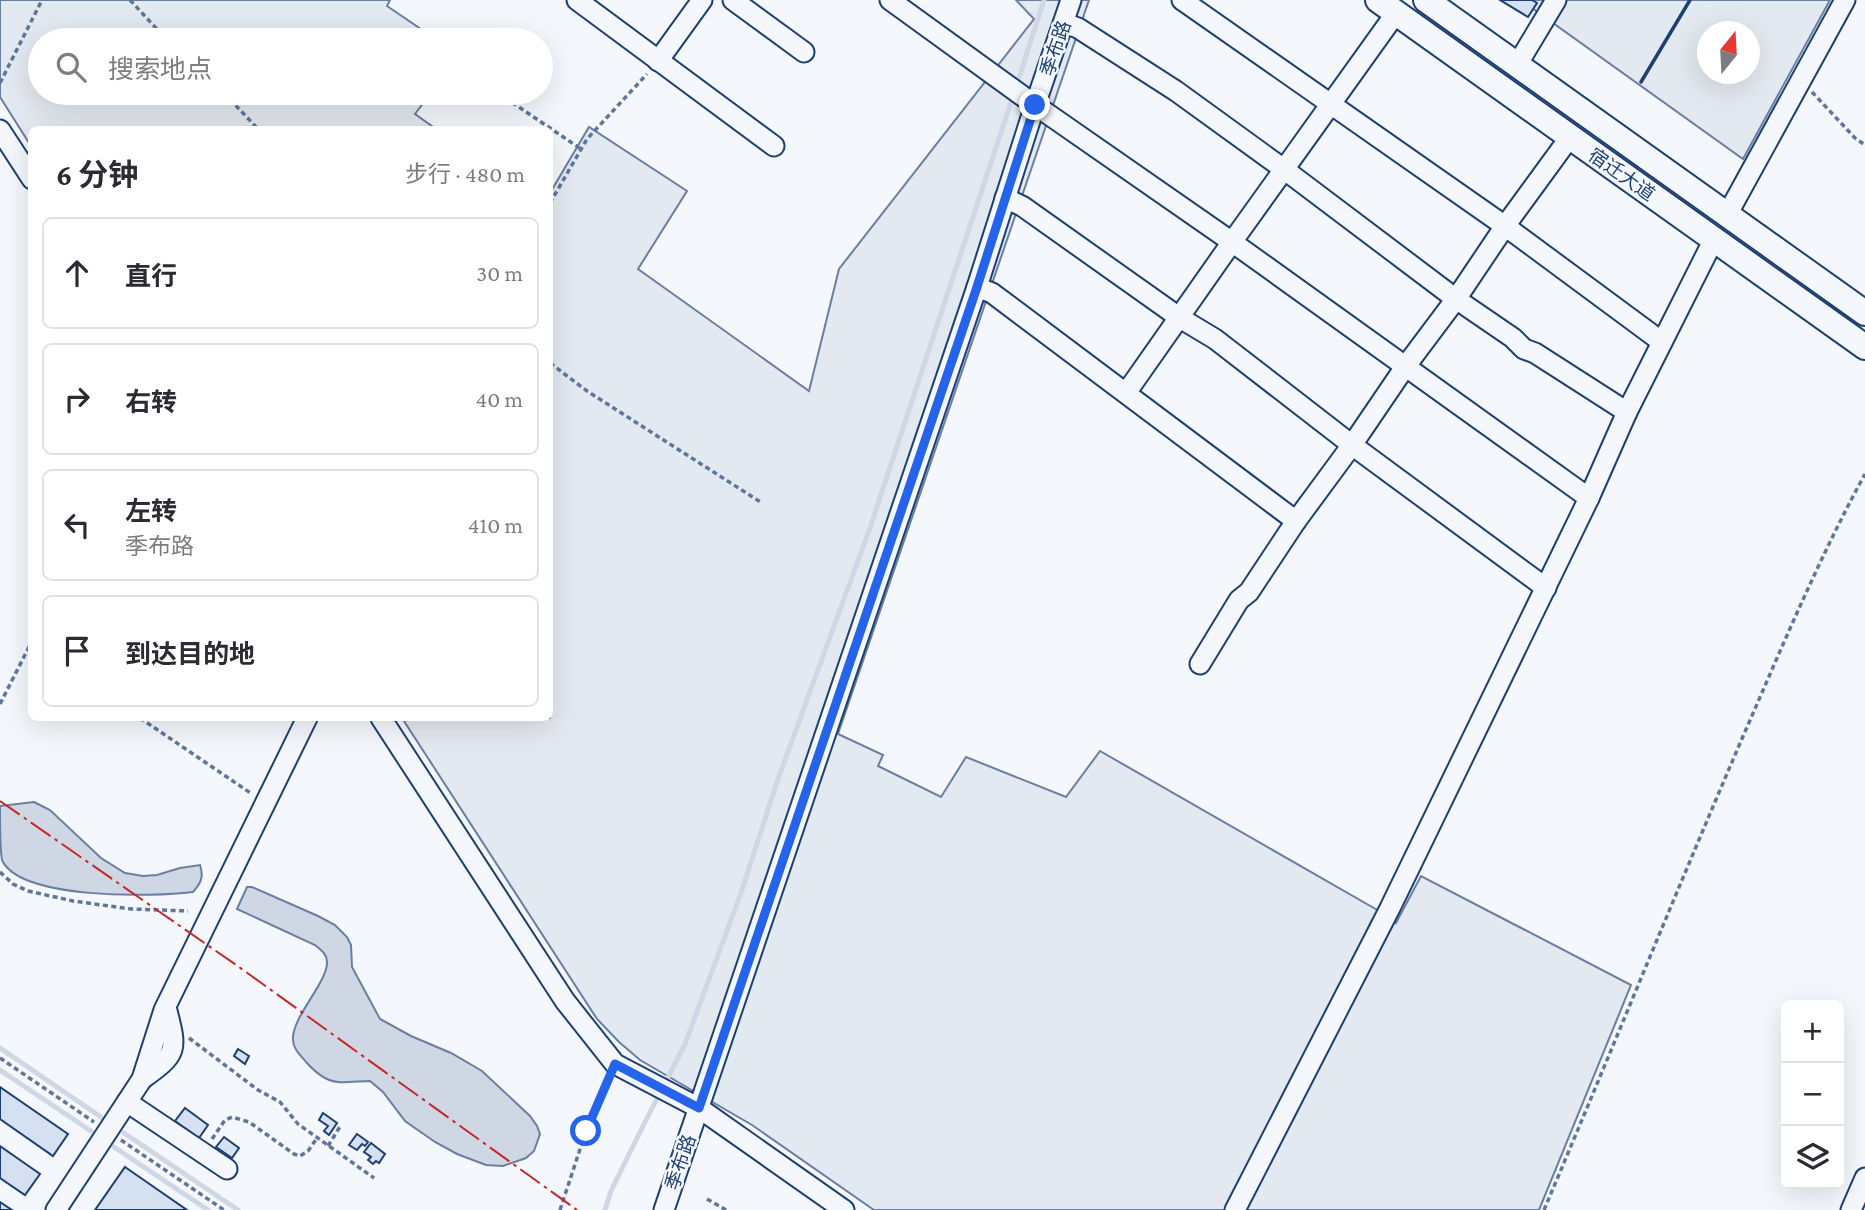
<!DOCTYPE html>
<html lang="zh">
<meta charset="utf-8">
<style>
:root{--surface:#fff;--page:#f7f7f7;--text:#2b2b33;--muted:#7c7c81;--line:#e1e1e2}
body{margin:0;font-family:"Crimson Pro","Noto Sans SC",serif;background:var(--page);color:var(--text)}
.controls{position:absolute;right:21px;bottom:21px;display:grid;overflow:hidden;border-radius:10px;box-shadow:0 7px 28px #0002}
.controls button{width:63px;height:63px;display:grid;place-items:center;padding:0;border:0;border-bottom:2px solid var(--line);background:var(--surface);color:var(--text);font:35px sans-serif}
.compass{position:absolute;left:1697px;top:21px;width:63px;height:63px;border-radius:50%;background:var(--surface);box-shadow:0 7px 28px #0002;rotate:18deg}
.stop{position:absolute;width:21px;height:21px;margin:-16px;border:5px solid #2563eb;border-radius:50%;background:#fff}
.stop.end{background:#2563eb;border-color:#fff;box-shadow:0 2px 7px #0008}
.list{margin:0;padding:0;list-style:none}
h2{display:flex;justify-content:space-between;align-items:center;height:91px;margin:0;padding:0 28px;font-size:30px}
h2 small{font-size:23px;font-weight:400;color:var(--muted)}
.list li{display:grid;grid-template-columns:46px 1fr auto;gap:21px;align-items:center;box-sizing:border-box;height:112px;margin:0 14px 14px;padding:0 14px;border:2px solid var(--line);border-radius:10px}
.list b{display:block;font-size:26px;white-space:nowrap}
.list p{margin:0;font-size:23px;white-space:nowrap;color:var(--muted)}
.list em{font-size:23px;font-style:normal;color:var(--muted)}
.icon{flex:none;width:38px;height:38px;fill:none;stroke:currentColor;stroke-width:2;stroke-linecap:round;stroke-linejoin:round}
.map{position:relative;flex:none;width:1865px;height:1210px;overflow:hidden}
.search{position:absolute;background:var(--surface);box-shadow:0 7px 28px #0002;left:28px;top:28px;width:525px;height:77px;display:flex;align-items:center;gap:18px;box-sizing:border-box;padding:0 24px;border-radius:38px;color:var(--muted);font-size:26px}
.panel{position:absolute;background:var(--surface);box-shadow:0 7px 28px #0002;left:28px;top:126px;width:525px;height:595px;border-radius:10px}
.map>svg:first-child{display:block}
.green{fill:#e3e9f0;stroke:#687fa3;stroke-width:2;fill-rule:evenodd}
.water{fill:#cfd7e4;stroke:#687fa3;stroke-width:2}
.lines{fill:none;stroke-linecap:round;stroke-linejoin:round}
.stream{stroke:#cfd7e4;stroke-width:5}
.building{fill:#d5e0f0;stroke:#1d3f73;stroke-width:2}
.minor-casing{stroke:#1d3f73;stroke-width:23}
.major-casing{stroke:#1d3f73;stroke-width:28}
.path{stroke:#5e769c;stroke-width:3.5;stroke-dasharray:5 3.5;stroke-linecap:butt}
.minor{stroke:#f4f7fb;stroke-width:19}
.major{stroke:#f4f7fb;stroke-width:24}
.wall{stroke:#1d3f73;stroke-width:3.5}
.power{stroke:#c62828;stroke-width:2;stroke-dasharray:24 5 3.5 5;stroke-linecap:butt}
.route{stroke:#2563eb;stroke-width:9}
.labels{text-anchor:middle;stroke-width:5;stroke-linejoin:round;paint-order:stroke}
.street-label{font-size:19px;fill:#1d3f73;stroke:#f4f7fb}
</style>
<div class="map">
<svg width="1865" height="1210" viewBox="0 0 1865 1210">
<rect width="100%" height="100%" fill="#f4f7fb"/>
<!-- green -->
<g class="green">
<path d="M0 0H390L387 6 437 40H40V93H431L415 114 436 129 32 130 31 146 0 97Z"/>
<path d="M1016 0H1089L838 734 883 755 878 766 941 797 966 757 1066 797 1100 751 1379 911 1396 923 1421 876 1631 985 1539 1210H874L752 1125 640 1060 619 1042 597 1019 402 718H550V193L589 127 687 191 638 269 809 391 839 269 1034 19Z"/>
<path d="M1521 0H1830L1743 159ZM1708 32H1750V74H1708Z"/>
</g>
<!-- water -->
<g class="water">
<path d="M34 802 50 810 101 858 125 873 143 876 157 875 180 868 200 865C204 877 201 883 193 892 154 897 20 900 2 860 0 850 0 818 0 806Z"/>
<path d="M247 887H252L318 916 335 925 347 937 351 945 352 967 380 1019 411 1036 451 1053 482 1071 530 1116 537 1126 540 1134 534 1151 526 1158 503 1166 486 1165 457 1154 435 1142 405 1121 383 1092 370 1081C361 1081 346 1083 338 1082 326 1081 315 1072 307 1063 301 1056 293 1049 293 1040 291 1018 328 982 327 962 327 954 321 950 315 945L237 909Z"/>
</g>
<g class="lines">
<!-- stream -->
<g class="stream">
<path d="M1016 87 1044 0"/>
<path d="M0 1048 101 1117"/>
<path d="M0 1070 91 1131"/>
<path d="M124 1133 238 1210"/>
<path d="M114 1147 208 1210"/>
<path d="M605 1210 611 1191 643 1126 685 1044 741 893 778 779 870 528 1013 96"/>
</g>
</g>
<!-- building -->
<g class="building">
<path d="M1500 0H1532L1537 3 1528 17Z"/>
<path d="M238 1049 249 1056 245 1064 234 1056Z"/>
<path d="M0 1087 68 1134 53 1156 0 1119Z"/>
<path d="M185 1108 208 1125 199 1138 175 1121Z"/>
<path d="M323 1113 337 1123 329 1135 324 1131 328 1126 319 1120Z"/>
<path d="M357 1134 368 1142 365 1146 362 1144 357 1150 349 1145Z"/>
<path d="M224 1137 239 1148 232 1158 216 1147Z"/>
<path d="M371 1143 385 1154 379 1163 376 1161 373 1164 368 1160 371 1157 364 1152Z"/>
<path d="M0 1146 40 1174 25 1195 0 1178Z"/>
<path d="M125 1167 187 1210H95Z"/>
<path d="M0 1202 12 1210H0Z"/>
</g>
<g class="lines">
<defs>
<g id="minor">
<path d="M577 0 774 146"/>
<path d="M733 0 804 52"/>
<path d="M890 0 1035 105 1232 242 1589 498"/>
<path d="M1182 0 1505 226 1662 342"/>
<path d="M1064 23 1078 28 1176 91 1285 170 1456 299 1513 338 1524 349 1535 353 1627 412"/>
<path d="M658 61 702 0"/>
<path d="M1517 65 1556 0"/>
<path d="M0 130 32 179"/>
<path d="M1005 198 1022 206 1180 318 1215 339 1352 445 1546 588"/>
<path d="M1727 215 1845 0"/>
<path d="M977 287 992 293 1296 521"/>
<path d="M1126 393 1232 242 1396 13"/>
<path d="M1200 664 1239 600 1249 592 1296 521 1352 445 1405 367 1456 299 1505 226 1570 137"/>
<path d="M381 718 565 1001 615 1064 699 1108 844 1210"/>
<path d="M142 1079C179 1053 177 1050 166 1007"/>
<path d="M127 1102 227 1169"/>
<path d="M56 1210 142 1079 164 1010 307 718"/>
<path d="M664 1210 977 287 1035 105 1071 0"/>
<path d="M1235 1210 1390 908 1589 498 1627 412 1714 239"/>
<path d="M1851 1210 1865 1178"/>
</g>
<g id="major">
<path d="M1378 0 1865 347"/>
<path d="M1426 0 1865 313"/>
</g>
</defs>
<!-- minor casing -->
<use href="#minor" class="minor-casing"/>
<!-- major casing -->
<use href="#major" class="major-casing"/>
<!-- path -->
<g class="path">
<path d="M130 0 167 40"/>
<path d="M0 83 42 0"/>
<path d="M1812 92 1855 138 1865 145"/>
<path d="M224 93 259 130"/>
<path d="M498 93 581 149"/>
<path d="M550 203 587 139 647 74"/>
<path d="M550 363 587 391 762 503"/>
<path d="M0 704 32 641"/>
<path d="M140 718 252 794"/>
<path d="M0 872 13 884 28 891 73 901 131 909 188 911"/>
<path d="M189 1038 258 1090 280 1102 298 1124 374 1178"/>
<path d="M0 1058 94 1122"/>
<path d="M212 1139 225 1120 232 1117 249 1122 294 1154 300 1156 308 1151 317 1138"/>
<path d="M121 1140 224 1210"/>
<path d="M328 1146 341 1125"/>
<path d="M707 1199 726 1210"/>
<path d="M560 1210 586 1131 608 1079"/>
<path d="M1544 1210C1611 1052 1676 892 1744 734 1782 647 1819 558 1865 474"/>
</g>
<!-- minor -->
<use href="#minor" class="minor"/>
<!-- major -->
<use href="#major" class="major"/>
<!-- wall -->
<path class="wall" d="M1641 82 1690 0"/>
<!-- power -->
<path class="power" d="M0 801 239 967 577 1210"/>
</g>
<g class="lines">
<!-- route -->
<path class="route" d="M586 1131 615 1064 699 1108 977 287 1035 105"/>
</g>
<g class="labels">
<!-- street labels -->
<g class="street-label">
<text transform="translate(1055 48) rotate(-71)" y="7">季布路</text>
<text transform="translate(1622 174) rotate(35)" y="7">宿迁大道</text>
<text transform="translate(680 1162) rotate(-71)" y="7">季布路</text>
</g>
</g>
</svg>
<div class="controls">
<button>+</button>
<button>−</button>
<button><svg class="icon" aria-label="layers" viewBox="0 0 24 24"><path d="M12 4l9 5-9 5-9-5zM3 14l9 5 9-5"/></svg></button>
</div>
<svg class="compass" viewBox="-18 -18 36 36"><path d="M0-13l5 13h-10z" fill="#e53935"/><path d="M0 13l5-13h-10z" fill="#7c7c81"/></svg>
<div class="stop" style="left:586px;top:1131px"></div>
<div class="stop end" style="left:1035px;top:105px"></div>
<div class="search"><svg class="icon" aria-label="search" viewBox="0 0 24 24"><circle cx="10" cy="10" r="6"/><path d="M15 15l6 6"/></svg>搜索地点</div>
<section class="panel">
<h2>6 分钟<small>步行 · 480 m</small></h2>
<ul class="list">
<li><svg class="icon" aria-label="ahead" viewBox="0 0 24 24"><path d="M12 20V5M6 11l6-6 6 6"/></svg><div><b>直行</b></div><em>30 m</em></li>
<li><svg class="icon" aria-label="right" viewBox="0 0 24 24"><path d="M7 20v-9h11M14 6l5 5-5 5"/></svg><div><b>右转</b></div><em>40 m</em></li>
<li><svg class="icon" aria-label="left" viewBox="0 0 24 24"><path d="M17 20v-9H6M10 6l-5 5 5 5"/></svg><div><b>左转</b><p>季布路</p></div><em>410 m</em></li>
<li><svg class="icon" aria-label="arrive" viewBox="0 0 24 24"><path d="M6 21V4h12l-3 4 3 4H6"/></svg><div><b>到达目的地</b></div></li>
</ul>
</section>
</div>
